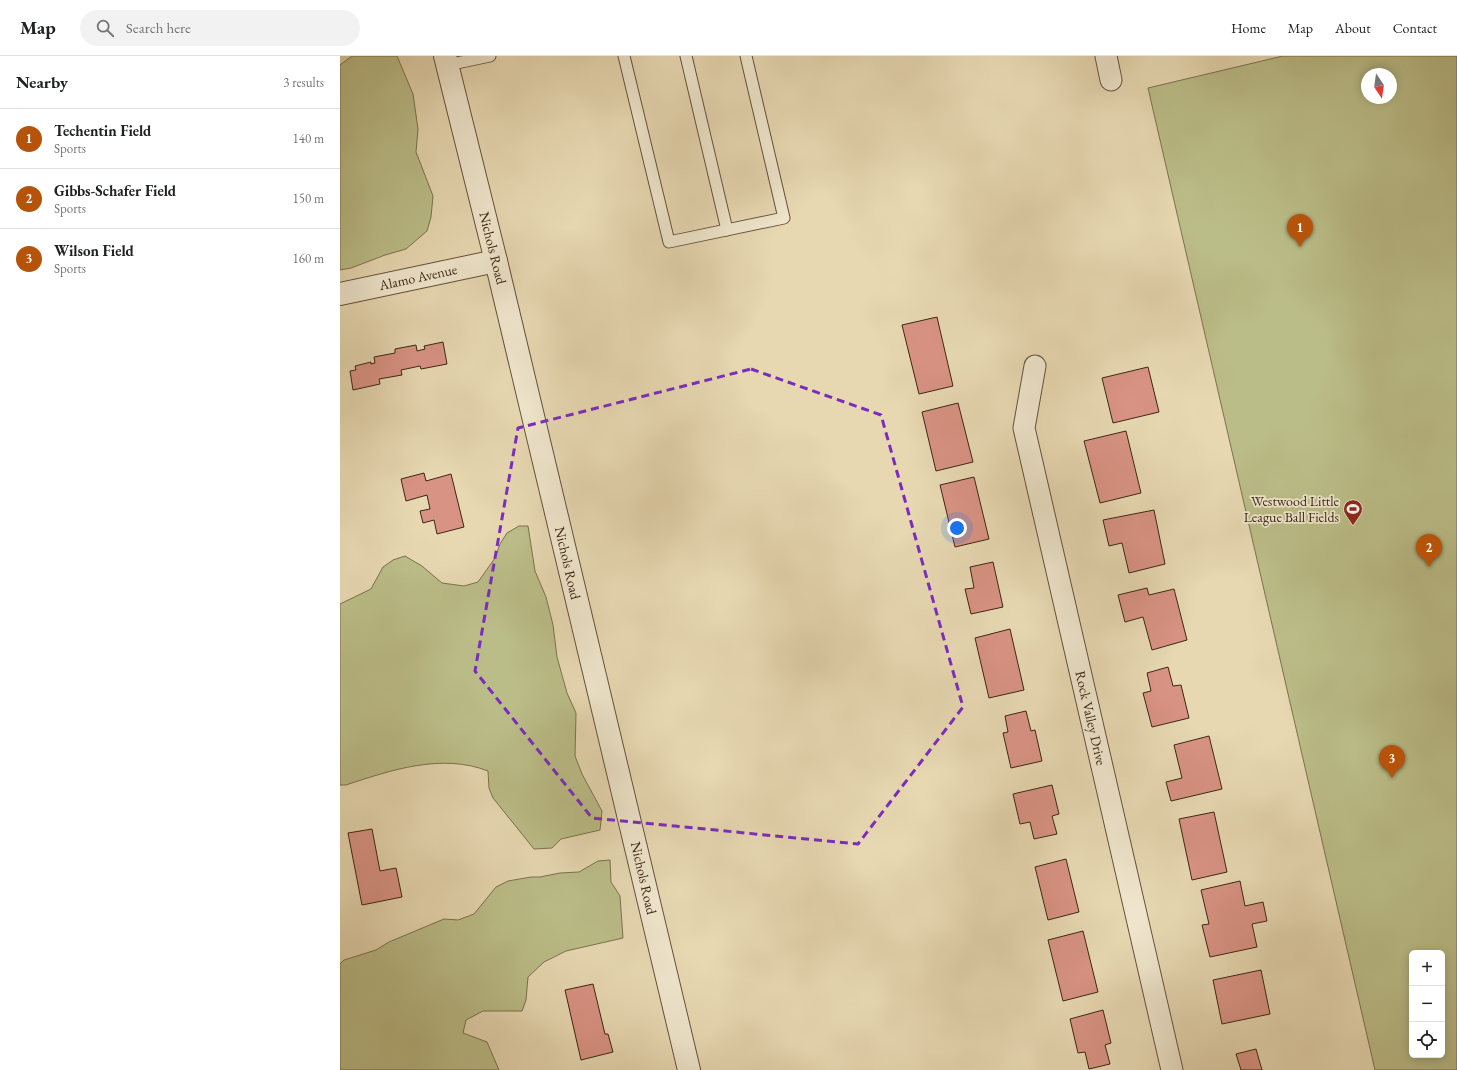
<!DOCTYPE html>
<meta charset="utf-8">
<style>
:root{--surface:#fff;--page:#f2f2f2;--text:#202124;--muted:#757577;--line:#e0e0e0;--accent:#b45309}
body{margin:0;font-family:"EB Garamond",serif;background:var(--page);color:var(--text)}
.controls{position:absolute;right:12px;bottom:12px;display:grid;overflow:hidden;border-radius:6px;box-shadow:0 2px 10px #0003}
.controls button{width:36px;height:36px;display:grid;place-items:center;padding:0;border:0;border-bottom:1px solid var(--line);background:var(--surface);color:var(--text);font:20px sans-serif}
.compass{position:absolute;left:1021px;top:12px;width:36px;height:36px;border-radius:50%;background:var(--surface);box-shadow:0 2px 10px #0003;rotate:167deg}
.you{position:absolute;left:617px;top:472px;width:14px;height:14px;margin:-10px;border:3px solid #fff;border-radius:50%;background:#1a73e8;box-shadow:0 0 0 6px #1a73e833}
.badge{display:grid;place-items:center;width:26px;height:26px;border-radius:50%;background:var(--accent);color:#fff;font-size:13px;font-weight:700}
.pin{position:absolute;translate:-50% -33px;filter:drop-shadow(0 1px 2px #0008)}
.pin::after{content:'';position:absolute;top:21px;width:14px;height:12px;background:inherit;clip-path:polygon(0 0,100% 0,50% 100%)}
.list{margin:0;padding:0;list-style:none}
h2{display:flex;justify-content:space-between;align-items:center;height:52px;margin:0;padding:0 16px;font-size:17px}
h2 small{font-size:13px;font-weight:400;color:var(--muted)}
.list li{display:grid;grid-template-columns:26px 1fr auto;gap:12px;align-items:center;box-sizing:border-box;height:60px;padding:0 16px;border-top:1px solid var(--line)}
.list b{display:block;font-size:15px;white-space:nowrap}
.list p{margin:0;font-size:13px;white-space:nowrap;color:var(--muted)}
.list em{font-size:13px;font-style:normal;color:var(--muted)}
.icon{flex:none;width:22px;height:22px;fill:none;stroke:currentColor;stroke-width:2;stroke-linecap:round;stroke-linejoin:round}
.map{position:relative;flex:none;width:1117px;height:1014px;overflow:hidden}
header{display:flex;align-items:center;gap:24px;box-sizing:border-box;height:56px;padding:0 20px;background:var(--surface);border-bottom:1px solid var(--line)}
header strong{font-size:19px}
nav{display:flex;gap:22px;margin-inline-start:auto;font-size:14px}
.search{width:280px;height:36px;background:var(--page);display:flex;align-items:center;gap:10px;box-sizing:border-box;padding:0 14px;border-radius:22px;color:var(--muted);font-size:15px}
main{display:flex}
aside{flex:1;background:var(--surface)}
.map>svg:first-child{display:block}
.green{fill:#bbbd88;stroke:#7b724e;fill-rule:evenodd}
.building{fill:#d99384;stroke:#3b2614}
.lines{fill:none;stroke-linecap:round;stroke-linejoin:round}
.service-casing{stroke:#66523c;stroke-width:13}
.minor-casing{stroke:#66523c;stroke-width:23}
.tertiary-casing{stroke:#66523c;stroke-width:24}
.service{stroke:#efe6cd;stroke-width:11}
.minor{stroke:#efe6cd;stroke-width:21}
.tertiary{stroke:#efe6cd;stroke-width:22}
.marked{fill:none;stroke:#7b2cbf;stroke-width:3;stroke-dasharray:8 5;stroke-linejoin:round}
.labels{text-anchor:middle;stroke-width:3.5;stroke-linejoin:round;paint-order:stroke}
.street-label{font-size:14px;fill:#3b2614;stroke:#efe6cd}
.poi-label{font-size:14px;fill:#3b2614;stroke:#efe6cd;text-anchor:end}
</style>
<header>
<strong>Map</strong>
<div class="search"><svg class="icon" aria-label="search" viewBox="0 0 24 24"><circle cx="10" cy="10" r="6"/><path d="M15 15l6 6"/></svg>Search here</div>
<nav><a>Home</a><a>Map</a><a>About</a><a>Contact</a></nav>
</header>
<main>
<aside>
<h2>Nearby<small>3 results</small></h2>
<ul class="list">
<li><span class="badge">1</span><div><b>Techentin Field</b><p>Sports</p></div><em>140 m</em></li>
<li><span class="badge">2</span><div><b>Gibbs-Schafer Field</b><p>Sports</p></div><em>150 m</em></li>
<li><span class="badge">3</span><div><b>Wilson Field</b><p>Sports</p></div><em>160 m</em></li>
</ul>
</aside>
<div class="map">
<svg width="1117" height="1014" viewBox="0 0 1117 1014">
<rect width="100%" height="100%" fill="#e7d8b2"/>
<filter id="stains"><feTurbulence type="fractalNoise" baseFrequency=".005" numOctaves="4"/><feColorMatrix values="0 0 0 0 .2 0 0 0 0 .09 0 0 0 0 .02 0 0 0 .5 -.17"/></filter>
<radialGradient id="worn" r=".72"><stop offset=".6" stop-color="#630" stop-opacity="0"/><stop offset="1" stop-color="#630" stop-opacity=".3"/></radialGradient>
<!-- green -->
<g class="green">
<path d="M12 0H57L73 38 78 73 76 96 93 140 91 161 87 175 66 193 45 199 11 212 0 214V9Z"/>
<path d="M943 0H1117V1014H1035L808 32ZM1027 18H1051V42H1027ZM1072 897H1102V999H1072Z"/>
<path d="M179 470H188L195 515 206 541 213 569 217 601 227 637 236 657 235 700 242 718 262 755 260 774 221 783 212 792 194 793 153 742 149 732 148 715C102 697 51 714 6 729H0V548L31 533 43 511 53 504 65 500 82 510 102 527 124 530 138 526 155 502 160 488 167 477Z"/>
<path d="M270 804 271 826 280 840 283 882 226 895 204 906 188 921 186 944 182 955H143L126 964 123 977 147 986 159 1014H0V908L4 904 36 894 49 886 104 863 118 864 134 858 156 831 168 825 191 821H200L220 817 239 816 258 805Z"/>
</g>
<!-- building -->
<g class="building">
<path d="M597 261 613 330 579 338 562 269Z"/>
<path d="M103 286 107 308 81 313 80 310 61 314 62 319 39 323 40 328 13 334 10 315 16 314 15 310 31 306V308L35 307 34 301 55 297V293L76 289 77 295 85 293 84 290Z"/>
<path d="M808 311 819 356 773 367 762 322Z"/>
<path d="M618 347 633 406 596 415 582 356Z"/>
<path d="M786 375 801 437 760 447 744 385Z"/>
<path d="M84 417 86 425 111 418 124 471 97 478 94 464 83 467 80 455 90 453 87 439 66 445 61 423Z"/>
<path d="M634 421 649 483 615 491 600 429Z"/>
<path d="M814 454 825 508 789 517 782 487 769 490 763 464Z"/>
<path d="M653 506 663 551 631 558 625 533 634 532 630 511Z"/>
<path d="M807 532 809 539 834 533 847 584 812 594 803 561 785 566 778 539Z"/>
<path d="M670 573 684 634 649 642 635 582Z"/>
<path d="M828 611 833 630 841 629 849 662 812 671 803 637 811 635 807 617Z"/>
<path d="M686 655 691 675 695 674 702 705 671 712 663 677 668 676 665 660Z"/>
<path d="M869 680 882 733 831 745 826 726 842 722 834 689Z"/>
<path d="M712 729 719 758 712 760 717 778 694 783 690 766 680 768 673 738Z"/>
<path d="M874 756 887 816 852 824 839 763Z"/>
<path d="M32 773 40 815 56 812 62 841 22 849 8 777Z"/>
<path d="M726 803 739 856 708 864 695 811Z"/>
<path d="M900 825 905 850 923 846 927 865 912 868 917 891 870 901 862 869 869 868 861 834Z"/>
<path d="M743 875 758 936 723 945 708 884Z"/>
<path d="M921 914 930 958 882 968 873 924Z"/>
<path d="M253 928 265 978H268L273 996 241 1004 225 934Z"/>
<path d="M763 954 771 987 765 989 770 1008 749 1013 745 996 738 997 730 963Z"/>
<path d="M916 993 922 1014H901L896 998Z"/>
</g>
<g class="lines">
<defs>
<g id="service">
<path d="M284 0 329 186 444 162 406 0"/>
<path d="M346 0 387 174"/>
<path d="M107 9 150 0"/>
</g>
<g id="minor">
<path d="M766 0 771 24"/>
<path d="M695 310 684 372 832 1014"/>
</g>
<g id="tertiary">
<path d="M105 0 156 205 349 1014"/>
<path d="M0 238 156 205"/>
</g>
</defs>
<!-- service casing -->
<use href="#service" class="service-casing"/>
<!-- minor casing -->
<use href="#minor" class="minor-casing"/>
<!-- tertiary casing -->
<use href="#tertiary" class="tertiary-casing"/>
<!-- service -->
<use href="#service" class="service"/>
<!-- minor -->
<use href="#minor" class="minor"/>
<!-- tertiary -->
<use href="#tertiary" class="tertiary"/>
</g>
<!-- marked area -->
<path class="marked" d="M411 313 541 359 623 651 518 788 252 762 135 615 178 372Z"/>
<!-- icons -->
<defs>
<symbol id="stadium-pin" viewBox="-11 -11 22 30"><path d="M0 17L-7.5 6A9.5 9.5 0 1 1 7.5 6Z" fill="#8f2418" stroke="#efe6cd"/><path d="M0-5a6.5 5 0 1 0 0 10a6.5 5 0 1 0 0-10ZM-3.5-1.8h7v3.6h-7Z" fill="#fff"/></symbol>
</defs>
<g fill-rule="evenodd">
<use href="#stadium-pin" x="1002" y="442" width="22" height="30"/>
</g>
<g class="labels">
<!-- street labels -->
<g class="street-label">
<text transform="translate(153 192) rotate(76)" y="5">Nichols Road</text>
<text transform="translate(78 221) rotate(-12)" y="5">Alamo Avenue</text>
<text transform="translate(228 507) rotate(77)" y="5">Nichols Road</text>
<text transform="translate(751 662) rotate(77)" y="5">Rock Valley Drive</text>
<text transform="translate(304 822) rotate(77)" y="5">Nichols Road</text>
</g>
<!-- poi labels -->
<g class="poi-label">
<text x="999" y="450">Westwood Little<tspan x="999" dy="16">League Ball Fields</tspan></text>
</g>
</g>
<rect width="100%" height="100%" filter="url(#stains)"/>
<rect width="100%" height="100%" fill="url(#worn)"/>
</svg>
<div class="controls">
<button>+</button>
<button>−</button>
<button><svg class="icon" aria-label="locate" viewBox="0 0 24 24"><circle cx="12" cy="12" r="6"/><path d="M12 2v4M12 18v4M2 12h4M18 12h4"/></svg></button>
</div>
<svg class="compass" viewBox="-18 -18 36 36"><path d="M0-13l5 13h-10z" fill="#e53935"/><path d="M0 13l5-13h-10z" fill="#757577"/></svg>
<div class="you"></div>
<div class="pin badge" style="left:960px;top:191px">1</div>
<div class="pin badge" style="left:1089px;top:511px">2</div>
<div class="pin badge" style="left:1052px;top:722px">3</div>
</div>
</main>
